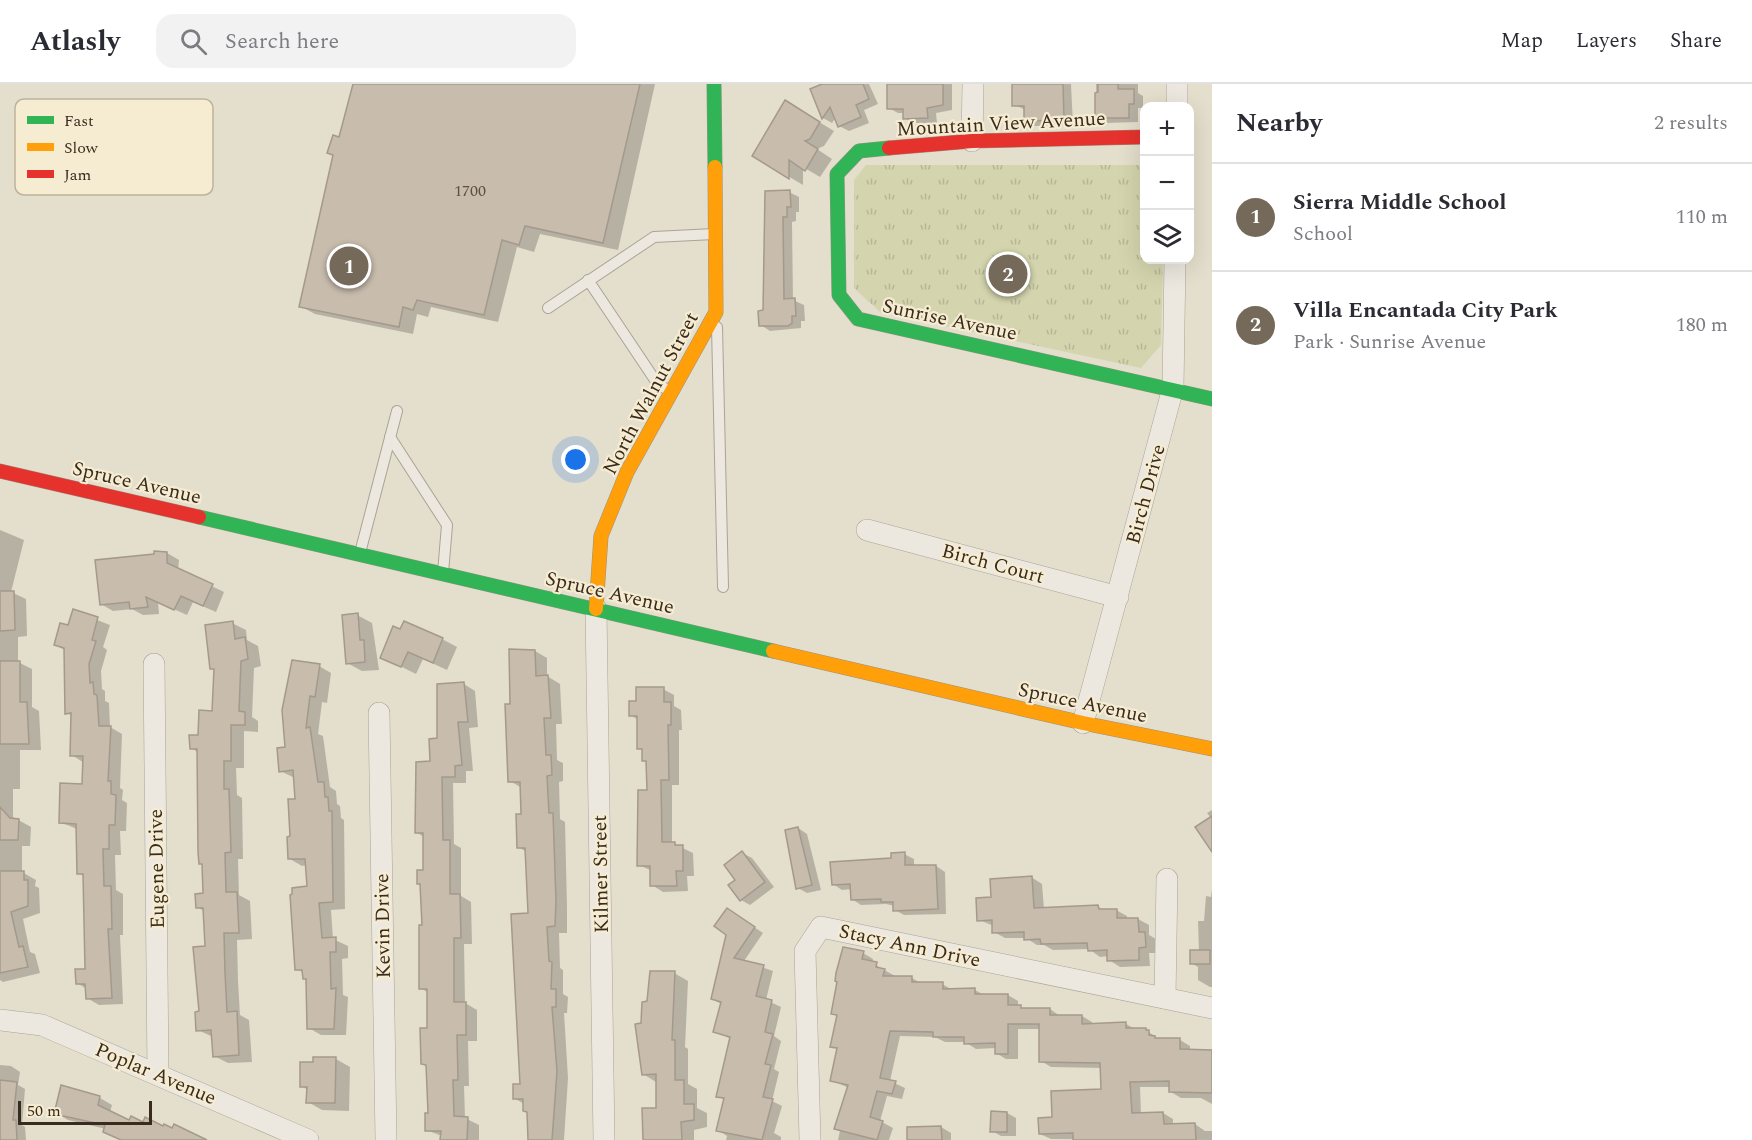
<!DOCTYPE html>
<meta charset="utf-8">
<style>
:root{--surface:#fff;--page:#f2f2f3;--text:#2b2b33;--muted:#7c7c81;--line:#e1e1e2;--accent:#756a5a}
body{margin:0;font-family:Spectral,serif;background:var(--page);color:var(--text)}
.controls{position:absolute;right:18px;top:18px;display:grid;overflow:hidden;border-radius:12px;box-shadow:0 6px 24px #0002}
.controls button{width:54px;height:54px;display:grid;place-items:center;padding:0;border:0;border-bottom:2px solid var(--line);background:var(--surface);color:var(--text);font:30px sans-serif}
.scale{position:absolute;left:18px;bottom:15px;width:134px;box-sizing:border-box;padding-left:6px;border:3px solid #392b1d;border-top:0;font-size:16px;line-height:21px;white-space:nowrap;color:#392b1d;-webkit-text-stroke:4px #f6ecd2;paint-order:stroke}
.you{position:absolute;left:576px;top:376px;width:21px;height:21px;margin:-15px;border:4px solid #fff;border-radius:50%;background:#1a73e8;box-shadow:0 0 0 9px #1a73e833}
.badge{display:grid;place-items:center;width:39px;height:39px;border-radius:50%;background:var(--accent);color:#fff;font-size:20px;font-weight:700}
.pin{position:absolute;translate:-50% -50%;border:3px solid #fff;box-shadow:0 2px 6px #0006}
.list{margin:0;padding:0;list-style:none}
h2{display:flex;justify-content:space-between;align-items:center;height:78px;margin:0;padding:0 24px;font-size:26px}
h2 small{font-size:20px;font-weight:400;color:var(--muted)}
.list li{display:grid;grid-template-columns:39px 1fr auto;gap:18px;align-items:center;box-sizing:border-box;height:108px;padding:0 24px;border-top:2px solid var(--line)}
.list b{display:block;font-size:22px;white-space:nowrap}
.list p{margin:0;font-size:20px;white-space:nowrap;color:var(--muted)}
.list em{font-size:20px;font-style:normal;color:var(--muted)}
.icon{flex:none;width:33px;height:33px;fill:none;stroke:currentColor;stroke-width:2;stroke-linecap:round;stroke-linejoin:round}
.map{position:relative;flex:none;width:1212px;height:1056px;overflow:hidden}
header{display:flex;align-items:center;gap:36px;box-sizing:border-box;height:84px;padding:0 30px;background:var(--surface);border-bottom:2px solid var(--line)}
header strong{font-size:28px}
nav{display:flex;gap:33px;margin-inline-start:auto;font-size:21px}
.search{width:420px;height:54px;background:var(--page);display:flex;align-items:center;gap:15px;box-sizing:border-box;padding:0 21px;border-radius:18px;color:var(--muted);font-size:22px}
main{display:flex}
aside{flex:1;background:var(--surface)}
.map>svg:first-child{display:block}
.grass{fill:url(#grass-tufts)}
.shadow{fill:#0003}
.building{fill:#c8bcad;stroke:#a5998c;stroke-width:1.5}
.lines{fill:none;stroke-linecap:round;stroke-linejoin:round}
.lane-casing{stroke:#aaa396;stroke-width:12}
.street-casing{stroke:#aaa396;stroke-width:22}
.fast-casing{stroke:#999286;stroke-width:15}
.slow-casing{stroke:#999286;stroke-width:15}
.jam-casing{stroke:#999286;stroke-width:15}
.lane{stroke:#ece8df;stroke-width:10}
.street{stroke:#ece8df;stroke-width:21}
.fast{stroke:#30b455;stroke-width:14}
.slow{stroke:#ff9f0a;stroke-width:14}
.jam{stroke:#e5322d;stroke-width:14}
.labels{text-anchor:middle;stroke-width:4.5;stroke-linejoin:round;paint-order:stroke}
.number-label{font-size:16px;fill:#5d4f41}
.street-label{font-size:20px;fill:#392b1d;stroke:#f6ecd2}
.key{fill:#f6ecd2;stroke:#bdb29c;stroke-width:1.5}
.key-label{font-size:16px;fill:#392b1d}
</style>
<header>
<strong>Atlasly</strong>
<div class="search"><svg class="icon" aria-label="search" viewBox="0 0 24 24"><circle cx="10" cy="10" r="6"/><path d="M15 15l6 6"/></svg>Search here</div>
<nav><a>Map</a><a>Layers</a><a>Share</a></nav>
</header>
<main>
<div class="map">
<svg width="1212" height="1056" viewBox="0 0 1212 1056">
<defs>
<pattern id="grass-tufts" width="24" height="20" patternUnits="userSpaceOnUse" patternTransform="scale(1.5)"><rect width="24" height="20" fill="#d4d5ae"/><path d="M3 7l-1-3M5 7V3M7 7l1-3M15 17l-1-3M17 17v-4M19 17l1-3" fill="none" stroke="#b7b795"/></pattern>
</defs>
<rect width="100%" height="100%" fill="#e4decc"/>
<!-- grass -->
<path class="grass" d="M866 81H1142L1144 176H1163L1161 261 1141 284 880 228 854 204V96Z"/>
<!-- shadow -->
<g class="shadow">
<path d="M354 0H655L618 166 540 150 534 168 517 163 498 238 431 223 428 233 417 230 413 250 315 230 300 222 335 72 329 69 341 55Z"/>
<path d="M819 0H869L878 20 864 26 869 39 849 47 839 42 836 33 832 39 823 34 812 6 820 2Z"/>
<path d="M889 0H952V26L936 29 937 39H914L904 34V29H898L889 24Z"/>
<path d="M1012 0H1071L1073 41 1035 42 1026 36V26L1014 21Z"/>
<path d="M1096 0H1138V9L1143 12V24H1138V38L1106 39 1097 33Z"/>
<path d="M799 26 834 47 824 62 817 65 832 75 820 93 803 83V101L754 72Z"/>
<path d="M789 108 799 113V128H796V137L792 138 793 216 804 221 805 237H801V244L770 247 761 241 765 228 766 109Z"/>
<path d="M0 446 24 456 11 508 26 515 27 552 18 553V578L32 585V623L39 627 41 666H20V705H13V733L31 743 30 762H22V788L36 796 35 802 39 804 40 829 23 835 30 868 35 870 40 889 3 898 0 896Z"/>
<path d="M167 469 179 476 178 486 224 508 216 528 193 518 187 531 158 518 159 530 143 531 132 525 113 527 101 520 155 471Z"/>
<path d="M74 527 110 541 103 563 107 566 101 587 102 605 105 607V617L109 619 110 643 122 650 120 704 123 706 122 716 127 719 126 747H120L121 771H115L116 806 123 810V851H120L123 920 99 921 87 914V905L77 899 86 886 85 793 79 789 77 745 60 738 83 701 84 679 72 671V632L67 629 65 566 55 561 69 543Z"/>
<path d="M357 531 372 539 379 586 362 587 347 579Z"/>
<path d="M232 539 246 546 247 556 258 562 261 582 254 584 252 633 258 637V648L244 647V684H236L237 711 242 714 243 775H238L239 811 250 817 252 855 237 856 238 897 240 931 249 936 252 978 228 979 214 972 213 953 198 946 206 863 204 827 197 823 204 811 199 669 191 664 213 629 215 587 211 584Z"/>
<path d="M442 555 457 563 447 586 423 575 416 590 382 573Z"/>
<path d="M535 567 547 574V592L560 600 562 640H556L557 676 563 679V697L559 698 560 735 565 738 567 824V849H559L560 884 563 886V910L568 913 567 929H564L568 994 564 1056H529V1029L524 1027V1020L514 1014 521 1002 530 831 527 768 518 763 523 731 522 704 510 697 511 622Z"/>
<path d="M319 582 331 589 327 619 322 618 318 650 323 652 330 703 336 707 337 720 340 722 341 734 344 736 345 825 331 826 333 855 348 862V874L342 875 343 911 348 913 346 951H321L309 944 308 897 304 894V889L297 885 308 804 307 781 302 782 290 775 297 716 295 694 280 687Z"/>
<path d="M464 600 475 607 478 643 469 644 473 687H466V699H453L454 760 461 764V812L471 818 472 860H464L465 919 477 926V957H468L469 1002H464L465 1034 479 1041V1056H442V1052L426 1046 429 1031 428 983 422 980 429 946V909L420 904 424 753 416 748 439 656Z"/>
<path d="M663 605 674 611V622L681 626 682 646H679V701H672V759L693 769 694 792H687L688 807 663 808 652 801V787L639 781 648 708 647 678 644 676V667L639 664 638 636 631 631 638 619Z"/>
<path d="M1212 726V760L1211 734 1207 729Z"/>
<path d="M798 744 807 750 821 806 807 809 798 804Z"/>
<path d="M742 769 752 774 774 803 750 821 741 816 737 796Z"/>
<path d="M904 770 914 775V783L936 782 945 788 946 830 904 831 895 826V822L886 820 861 821 852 815V805L842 806 833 800Z"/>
<path d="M1031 793 1042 800 1044 825 1098 823 1104 827 1116 826 1127 832V835H1138L1149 841V851L1156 855V869H1149L1150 882 1120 883 1109 876V872L1100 873 1089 865 1053 866 1044 861H1037L1026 854H1005L994 848V842L979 836 992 815Z"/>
<path d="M1212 805V903H1210L1198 896V883L1191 879 1199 868 1198 837H1204L1206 812 1211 813Z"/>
<path d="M736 831 763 849 744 877 773 887 766 916 781 923 774 952 781 957 774 985 779 988 772 1017 782 1022 774 1049 781 1053V1056H726L727 1052 718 1046 725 1016 718 1012 731 955 714 947 721 920 713 915Z"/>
<path d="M863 869 873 875 872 879 895 892 912 894 922 900H942L953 906H975L984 911H1008L1018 917V923L1025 925H1050L1060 932H1082L1092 938V941L1126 940 1135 945H1145L1159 956H1180L1190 962V967H1212V1020L1201 1014H1181L1171 1008V1003H1140L1141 1030 1163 1029 1173 1035V1041L1195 1040 1205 1047H1212V1056L1051 1055 1040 1050 1054 1034 1102 1007V984L1051 983 1041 977 1040 945H1018V975H1006L996 969V964L976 965 965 958H945L935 953 900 952 890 997 905 1004 902 1015 887 1012 880 1037 893 1044 889 1056H838L849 1004 831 996 838 966 832 962 838 933 832 929Z"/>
<path d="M674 889 688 897 685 963 688 965V1000L697 1005V1024L707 1029V1043L694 1046V1056H644L658 1025 656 998 643 990 642 941 648 919Z"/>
<path d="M336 975 350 983 349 1027 322 1026 308 1018V1006L301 1002 314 979Z"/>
<path d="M0 981 11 982 20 988 18 1001 25 1005 22 1041 25 1043 26 1056H0Z"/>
<path d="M100 1014 112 1021 110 1028 130 1038 164 1044 201 1056H121L106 1045 68 1036 56 1029Z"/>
<path d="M1007 1029 1016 1034V1052H1001L992 1047Z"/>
<path d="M941 1043 951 1049V1056H909Z"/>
</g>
<!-- building -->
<g class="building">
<path d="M353 0H640L603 159 525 142 519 161 502 156 484 231 417 216 413 226 403 223 399 243 299 223 333 71 327 69 333 51 339 53Z"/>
<path d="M822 0H863L869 15 856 21 861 33 838 43 830 23 822 35 810 5Z"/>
<path d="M887 0H943V21L927 24 928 34 903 35V25H887Z"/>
<path d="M1012 0H1063L1064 36 1024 37V22H1012Z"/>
<path d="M1098 0H1118V5H1134V20H1129V34H1095V9L1098 8Z"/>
<path d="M785 16 820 38 810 55 805 57 818 65 805 87 789 76V95L752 72Z"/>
<path d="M790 106 791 123H787V133H783L784 215 795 214 796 232H792V239L788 242H759L758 227 763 226 765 107Z"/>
<path d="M154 467 167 468V479L213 500 203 522 181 512 174 526 146 513 148 523 130 525 129 518 100 521 95 476 154 470Z"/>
<path d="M0 507H14L15 546 0 547Z"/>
<path d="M73 525 98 533 92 556 96 557 89 580 90 599 93 598 94 610 97 611 99 642H111L108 697H111V710L116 711 115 741H109V765H103L104 802H111L112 845H108L112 914 86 915 85 900H76L75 885H85L83 790H77L76 740 59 739 60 699 82 700 83 672H70L71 629 65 630 64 564 54 561 60 539 68 541Z"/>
<path d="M358 529 360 556H364L365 578 346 580 342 531Z"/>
<path d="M233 537 235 555 245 553 248 575 241 577 239 627 245 628V641H231V677H224V705H229L231 768 225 769 226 808H237L239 849H224L225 889 227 928 237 927 239 971 213 973 211 946 196 947 195 928 199 927 193 863 205 862 203 824H196L195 810 203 809 202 780H199L198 768 197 665H190L189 651H198L199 626 212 627 214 585H210L205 541Z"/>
<path d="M404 537 443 554 433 579 408 568 401 583 380 574 393 542 400 545Z"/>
<path d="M509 565 535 566 536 592 548 591 551 634H544L546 671H551L552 691 547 692 549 729H553L556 817 555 842 547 843 549 877 552 878 551 905H556V923H552L557 987 552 1056H528L527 1028 523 1027V1015H513V1000H520L511 830 528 829 525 764H517L516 730H521L520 698H508L505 620H510Z"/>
<path d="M292 576 320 580 315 613 310 612 306 644 310 643 318 698H324L325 713H328L329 727H332L333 818 319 819 322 854 336 853V868H330L331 905 336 904 334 945H307L306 895H303L302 886H295L290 811 292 810V804L307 802 305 775H288L287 753 290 752 288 715H295L293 686 279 688 277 664 285 663 282 626Z"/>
<path d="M0 577H20V618H27L29 660H0Z"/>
<path d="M464 598 468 638H458L462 681 455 682V693H442L443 756H450V810H460L461 854H454V918H466V951H457L458 996H453L454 1032 468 1033 467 1056H440L441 1047H425V1029H428L426 981 421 980 420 944H427V905H419V841H422L420 800H417V786H423V749H415L416 678 430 677 429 655 437 654V600Z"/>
<path d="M636 603H664V618H671V641H668L669 696H661L662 758H675V761H683V787H676L677 802H650V782H637L638 706H647L646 677H642V665H637V632H629V617H636Z"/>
<path d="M0 723 10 734 19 735 18 756H0Z"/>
<path d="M1212 732V768L1195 743Z"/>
<path d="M798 743 812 801 796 805 785 746Z"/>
<path d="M742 767 765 798 740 817 728 801 735 796 724 781Z"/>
<path d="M905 768V781H936L938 825 893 827V818H881V815L851 816 850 800 832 801 830 778 891 774V769Z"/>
<path d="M0 787H24V796H28V822L11 828 19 863 23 862 28 883 0 889Z"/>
<path d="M1032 792 1034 824 1098 821 1099 825H1117V834H1138L1139 848H1145L1146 863 1139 864V876L1107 877V866L1088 867 1087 859 1041 860 1040 855 1024 856V848L992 849V836L977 837 976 814 991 813 990 795Z"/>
<path d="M727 824 755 843 734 874 764 881 756 912 772 916 765 948 773 950 765 980 771 981 763 1013 773 1015 762 1056 716 1047 724 1014 716 1013 730 953 713 948 721 918 711 915 726 851 714 842Z"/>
<path d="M843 863 864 867 862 875 877 878 876 883 885 885 883 892H912V898H943V905L975 904V910H1008V921H1021V924H1050V931H1082V940L1126 938V944H1146V946H1149V951L1155 952V954H1180V965L1212 966V1009L1169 1008V997L1130 998 1132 1029 1163 1028 1164 1040 1195 1039 1196 1056H1073V1049L1039 1050 1038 1034 1052 1033 1051 1007 1101 1005 1100 979 1039 978V940H1008V970H995V959L964 960V953H933V948L890 947 880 994 896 997 892 1010 877 1007 870 1033 883 1037 877 1056 834 1045 848 1001 830 997 837 964 830 963 837 931 831 930 837 898 835 897 836 889Z"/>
<rect x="1190" y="866" width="20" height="14"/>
<path d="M650 887H675L672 956H675V996H684V1020H694V1036L681 1038 682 1056H643L642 1024H656V990L642 991 635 940 641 939 642 918 647 917Z"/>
<path d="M313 973H336L335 1019H306L307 1003H300V978H313Z"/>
<path d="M0 996 17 998 13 1036H16L17 1056H0Z"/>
<path d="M61 1001 100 1012 98 1021 129 1036 131 1032 143 1038 145 1033 163 1042 164 1040 172 1044 174 1040 207 1056H121L103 1048 105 1041 54 1030Z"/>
<path d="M991 1027 1007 1028V1048H990Z"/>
<path d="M941 1042 942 1056H907V1043Z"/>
</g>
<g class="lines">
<defs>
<g id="lane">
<path d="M588 196 657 299 669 307"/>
<path d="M548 224 654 153 714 150"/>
<path d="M717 243 723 503"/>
<path d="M390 353 447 441 443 489"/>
<path d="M360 469 397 327"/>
</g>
<g id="street">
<path d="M1177 22V0"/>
<path d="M972 57 973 0"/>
<path d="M867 446 1118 513"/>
<path d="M596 525 604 1056"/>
<path d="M154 580 158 989"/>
<path d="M379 629 386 1056"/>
<path d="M1083 639 1173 304 1175 176"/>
<path d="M1165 914 1167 795"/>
<path d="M0 936 42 941 308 1056"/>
<path d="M810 1056 805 867 821 843 1212 924"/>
</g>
<g id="fast">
<path d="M714 0 715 83"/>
<path d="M889 64 859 67 837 90 839 211 858 235 1212 315"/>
<path d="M199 433 773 567"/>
</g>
<g id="slow">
<path d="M596 525 601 452 627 388 716 228 715 83"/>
<path d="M773 567 1083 639 1212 665"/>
</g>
<g id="jam">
<path d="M889 64 972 57 1144 53"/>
<path d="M0 387 199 433"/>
</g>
</defs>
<!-- lane casing -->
<use href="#lane" class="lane-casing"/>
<!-- street casing -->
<use href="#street" class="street-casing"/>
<!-- fast casing -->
<use href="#fast" class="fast-casing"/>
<!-- slow casing -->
<use href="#slow" class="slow-casing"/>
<!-- jam casing -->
<use href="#jam" class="jam-casing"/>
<!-- lane -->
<use href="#lane" class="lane"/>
<!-- street -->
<use href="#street" class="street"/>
<!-- fast -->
<use href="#fast" class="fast"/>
<!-- slow -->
<use href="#slow" class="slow"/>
<!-- jam -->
<use href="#jam" class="jam"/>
</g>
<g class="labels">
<!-- number labels -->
<g class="number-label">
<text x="470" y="112">1700</text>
</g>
<!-- street labels -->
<g class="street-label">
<text transform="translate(1001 39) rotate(-3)" y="7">Mountain View Avenue</text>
<text transform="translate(950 235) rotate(12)" y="7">Sunrise Avenue</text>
<text transform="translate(650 309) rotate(-62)" y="7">North Walnut Street</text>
<text transform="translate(137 398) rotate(13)" y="7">Spruce Avenue</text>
<text transform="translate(1145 410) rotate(-75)" y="7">Birch Drive</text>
<text transform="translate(993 479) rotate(15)" y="7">Birch Court</text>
<text transform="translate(610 508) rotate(13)" y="7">Spruce Avenue</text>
<text transform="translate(1083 618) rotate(12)" y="7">Spruce Avenue</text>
<text transform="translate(156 785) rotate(-91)" y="7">Eugene Drive</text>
<text transform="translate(600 790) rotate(-91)" y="7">Kilmer Street</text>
<text transform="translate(382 842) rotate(-91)" y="7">Kevin Drive</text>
<text transform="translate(910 861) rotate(12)" y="7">Stacy Ann Drive</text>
<text transform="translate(156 989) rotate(23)" y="7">Poplar Avenue</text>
</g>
</g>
<!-- legend -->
<rect x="15" y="15" width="198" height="96" rx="9" class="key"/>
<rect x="27" y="32" width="27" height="8" fill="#30b455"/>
<rect x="27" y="59" width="27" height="8" fill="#ff9f0a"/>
<rect x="27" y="86" width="27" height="8" fill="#e5322d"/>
<g class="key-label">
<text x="64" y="42">Fast</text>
<text x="64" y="69">Slow</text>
<text x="64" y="96">Jam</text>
</g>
</svg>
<div class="controls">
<button>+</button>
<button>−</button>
<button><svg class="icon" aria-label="layers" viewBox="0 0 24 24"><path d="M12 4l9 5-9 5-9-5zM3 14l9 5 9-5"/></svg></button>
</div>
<div class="scale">50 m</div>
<div class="you"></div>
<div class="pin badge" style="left:349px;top:182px">1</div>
<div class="pin badge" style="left:1008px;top:190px">2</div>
</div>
<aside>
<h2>Nearby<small>2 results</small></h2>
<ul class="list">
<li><span class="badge">1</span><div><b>Sierra Middle School</b><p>School</p></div><em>110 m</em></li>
<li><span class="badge">2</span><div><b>Villa Encantada City Park</b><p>Park · Sunrise Avenue</p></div><em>180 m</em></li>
</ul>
</aside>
</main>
